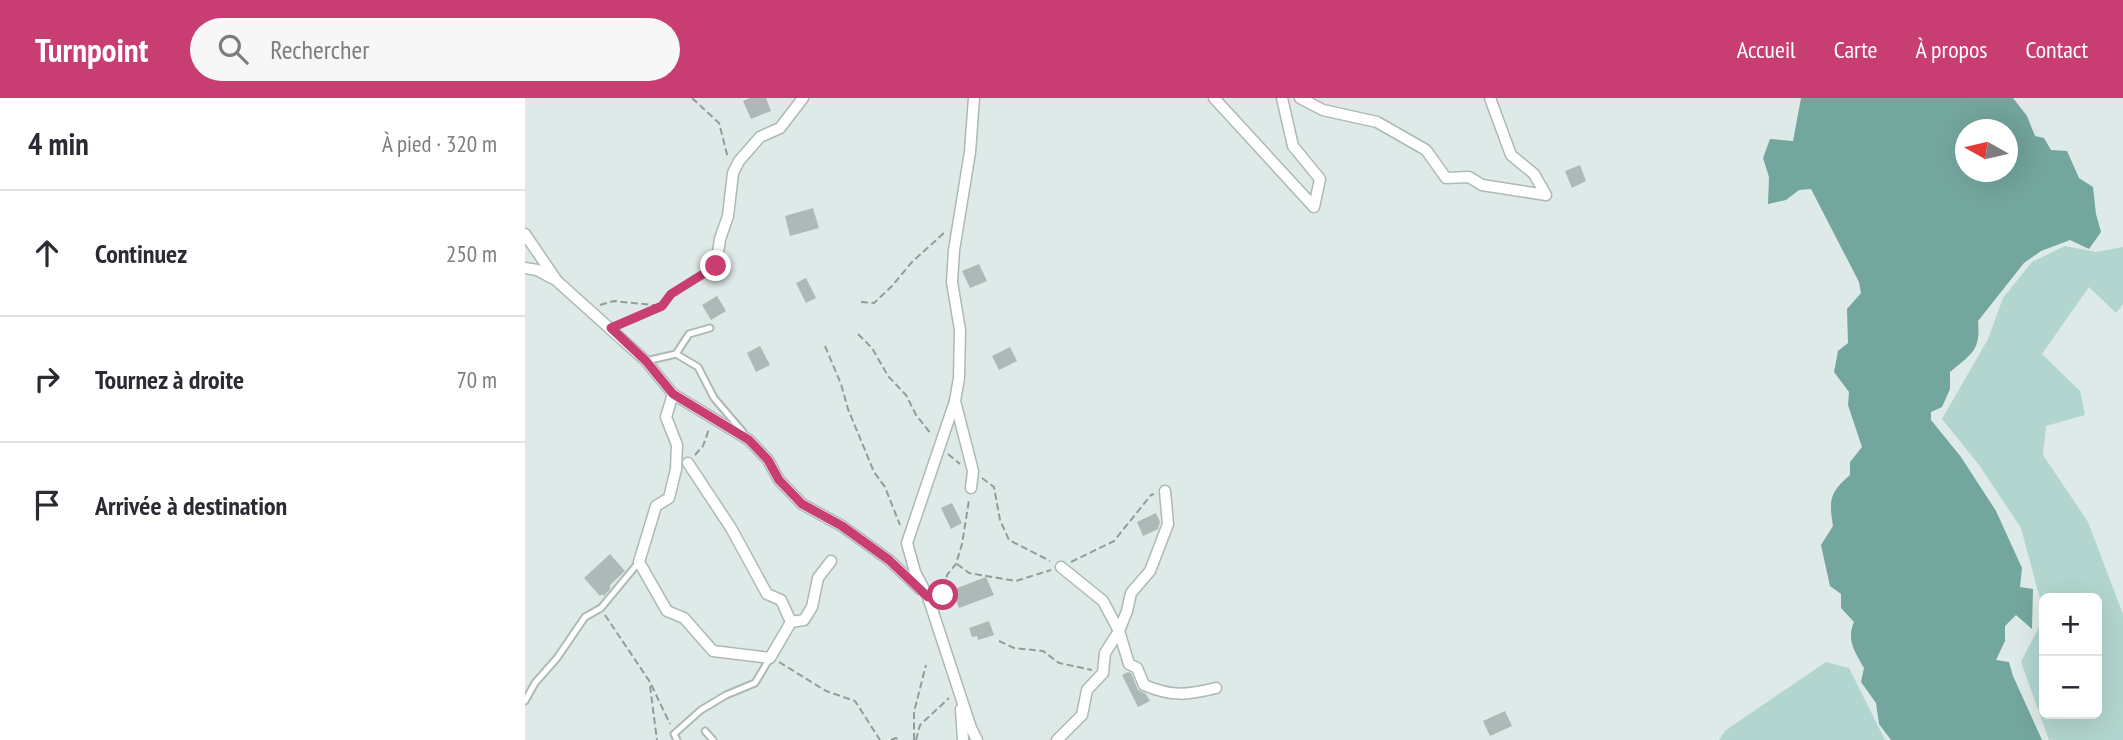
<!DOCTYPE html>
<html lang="fr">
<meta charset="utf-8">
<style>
:root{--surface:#fff;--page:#f7f7f7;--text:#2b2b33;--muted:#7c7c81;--line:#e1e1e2;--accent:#c93e72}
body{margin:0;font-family:"PT Sans Narrow",sans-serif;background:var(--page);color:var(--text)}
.controls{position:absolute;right:21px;bottom:21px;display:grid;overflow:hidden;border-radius:10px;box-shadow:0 7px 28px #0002}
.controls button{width:63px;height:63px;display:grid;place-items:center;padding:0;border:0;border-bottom:2px solid var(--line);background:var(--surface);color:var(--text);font:35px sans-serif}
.compass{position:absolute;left:1430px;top:21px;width:63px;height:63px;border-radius:50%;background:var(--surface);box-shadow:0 7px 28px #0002;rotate:278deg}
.stop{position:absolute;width:21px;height:21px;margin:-16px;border:5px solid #c93e72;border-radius:50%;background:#fff}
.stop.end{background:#c93e72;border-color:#fff;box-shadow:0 2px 7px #0008}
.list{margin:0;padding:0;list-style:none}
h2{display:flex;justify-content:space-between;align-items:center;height:91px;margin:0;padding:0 28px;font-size:30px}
h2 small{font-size:23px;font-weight:400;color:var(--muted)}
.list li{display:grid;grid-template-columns:46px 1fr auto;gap:21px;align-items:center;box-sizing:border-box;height:126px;padding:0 28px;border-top:2px solid var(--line)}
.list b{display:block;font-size:26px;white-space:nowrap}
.list em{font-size:23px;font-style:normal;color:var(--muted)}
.icon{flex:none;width:38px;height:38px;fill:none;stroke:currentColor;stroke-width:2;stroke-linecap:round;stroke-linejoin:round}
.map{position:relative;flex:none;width:1598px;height:642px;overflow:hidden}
header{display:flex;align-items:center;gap:42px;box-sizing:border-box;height:98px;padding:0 35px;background:var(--accent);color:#fff}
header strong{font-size:33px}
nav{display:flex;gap:38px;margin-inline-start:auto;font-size:24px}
.search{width:490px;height:63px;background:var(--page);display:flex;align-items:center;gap:18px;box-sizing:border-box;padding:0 24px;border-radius:38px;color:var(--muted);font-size:26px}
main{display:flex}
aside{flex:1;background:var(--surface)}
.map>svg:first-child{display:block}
.green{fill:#b2d6cf}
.water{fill:#73a69d;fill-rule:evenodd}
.building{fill:#adb9b6}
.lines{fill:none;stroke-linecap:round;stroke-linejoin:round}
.service-casing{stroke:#adb9b6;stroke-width:9}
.minor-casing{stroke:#adb9b6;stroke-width:13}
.path{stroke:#939c9a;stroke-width:2;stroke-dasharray:7 3.5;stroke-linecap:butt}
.service{stroke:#fff;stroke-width:5}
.minor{stroke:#fff;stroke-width:10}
.route{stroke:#c93e72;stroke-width:9}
</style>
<header>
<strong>Turnpoint</strong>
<div class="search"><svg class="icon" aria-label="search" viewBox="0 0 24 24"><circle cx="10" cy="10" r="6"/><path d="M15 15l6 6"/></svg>Rechercher</div>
<nav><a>Accueil</a><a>Carte</a><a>À propos</a><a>Contact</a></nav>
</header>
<main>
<aside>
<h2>4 min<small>À pied · 320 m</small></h2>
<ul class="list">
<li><svg class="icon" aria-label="ahead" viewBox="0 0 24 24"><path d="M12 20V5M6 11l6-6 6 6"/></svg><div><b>Continuez</b></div><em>250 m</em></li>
<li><svg class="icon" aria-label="right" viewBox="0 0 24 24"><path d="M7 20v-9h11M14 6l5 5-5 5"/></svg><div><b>Tournez à droite</b></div><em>70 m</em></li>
<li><svg class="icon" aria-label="arrive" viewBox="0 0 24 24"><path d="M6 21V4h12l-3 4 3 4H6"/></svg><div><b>Arrivée à destination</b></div></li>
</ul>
</aside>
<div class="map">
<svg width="1598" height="642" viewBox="0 0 1598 642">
<rect width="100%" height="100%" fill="#deeae8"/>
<!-- green -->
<g class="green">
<path d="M1540 148 1571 154 1598 149V206L1591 215 1564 189 1517 256 1555 293 1560 317 1521 328 1518 357 1563 424 1598 516V642H1524L1496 564 1519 519V616H1572V500H1519V516L1496 430 1454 367 1417 321 1463 241 1478 200 1507 164Z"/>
<path d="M1301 564 1324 570 1360 642H1194L1201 632Z"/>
</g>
<!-- water -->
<path class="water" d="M1276 0H1488L1502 18 1510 38 1519 40 1526 52 1542 53 1554 80 1568 89 1571 116 1576 134 1564 151 1545 142 1516 153 1499 165 1453 223C1456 253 1446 256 1425 274V291L1417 309 1406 314V322L1436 359 1471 413 1497 470 1495 489 1508 491 1507 531 1491 517 1480 528V543L1471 562 1484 564 1488 578 1517 642H1366L1354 626 1351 605 1336 584 1339 570C1330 554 1321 542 1329 524L1316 510V496L1305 488 1296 447 1308 428C1304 402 1304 395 1325 377V364L1337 349 1323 307 1324 294 1309 274 1313 253 1323 245 1322 211 1336 195 1334 184 1286 91 1274 92 1261 102 1243 106 1244 79 1238 60 1245 41 1268 43ZM1440 32H1482V74H1440Z"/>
<!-- building -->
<g class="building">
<path d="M225 0H241L246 13 226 21 218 3Z"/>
<path d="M1055 67 1061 83 1047 90 1040 73Z"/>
<path d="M288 110 294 130 265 138 260 118Z"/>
<path d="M454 166 462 183 445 190 437 173Z"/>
<path d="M281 180 291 200 281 205 271 185Z"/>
<path d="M192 198 201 213 186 222 177 207Z"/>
<path d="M235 248 245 267 231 274 222 255Z"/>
<path d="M485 249 492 263 474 272 467 258Z"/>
<path d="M427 405 437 425 426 431 416 410Z"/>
<path d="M631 415 635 424 633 431 618 438 612 424Z"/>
<path d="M85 456 100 473 85 487V491L79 498 77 496 75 498 59 480Z"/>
<path d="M461 479 469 497 434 510 427 492Z"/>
<path d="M464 523 469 537 453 542 452 538 447 539 444 530Z"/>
<path d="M603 574 606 575 613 592 621 596 625 603 613 609 597 577Z"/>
<path d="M980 613 987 628 965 638 958 623Z"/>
</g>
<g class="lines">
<defs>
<g id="service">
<path d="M151 256 173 269 189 300 218 334"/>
<path d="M121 263 151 256 164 236 185 230"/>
<path d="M0 603 10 585 32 560 60 519 76 510 114 464"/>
<path d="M180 633 188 642"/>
<path d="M152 642 149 636 176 612 201 597 230 585 245 560"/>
</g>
<g id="minor">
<path d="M449 0 445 54 429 152 427 184 435 232 434 280 430 303 382 445 390 474 403 499 446 630 452 642"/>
<path d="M689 0 789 109 795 81 768 48 757 0"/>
<path d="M775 0 798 12 852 24 901 52 921 80 944 79 957 87 1021 97 1009 76 986 57 965 0"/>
<path d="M0 136 32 183 121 263 148 296 224 342 243 362 254 382 277 406 317 428 364 462 395 491"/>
<path d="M191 168 195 141 203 118 208 75 214 63 235 39 255 30 278 0"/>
<path d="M0 170 12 172 29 181"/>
<path d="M148 296 141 319 152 347 151 371 144 400 131 408 114 464 142 513 159 520 188 553 245 560 266 524 256 502 242 496 206 430 163 365"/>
<path d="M430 303 448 373 446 390"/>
<path d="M640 393 643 426 625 473 606 495 602 513 594 533 604 566 612 570 619 587C647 599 663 597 691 590"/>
<path d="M266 524 279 522 287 509 293 480 306 463"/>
<path d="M436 611 438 642"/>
<path d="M532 642 557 617 562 592 578 575 580 555 594 533 578 503 536 469"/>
</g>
</defs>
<!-- service casing -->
<use href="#service" class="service-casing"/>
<!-- minor casing -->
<use href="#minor" class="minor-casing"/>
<!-- path -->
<g class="path">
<path d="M167 0 194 25 203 60"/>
<path d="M336 204 349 205 367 188 387 164 420 134"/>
<path d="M75 207 89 203 137 208 146 196 182 174"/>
<path d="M96 226 136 209"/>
<path d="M333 236 347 250 363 278 381 297 391 317 406 336"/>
<path d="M300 248 316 286 323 311 349 374 360 389 375 427"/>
<path d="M423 356 435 366"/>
<path d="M170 357 178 348 184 331"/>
<path d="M457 380 469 389 475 422 484 442 525 463"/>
<path d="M546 464 589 443 626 397 629 396"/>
<path d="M432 466 444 475 491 483 526 472"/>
<path d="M415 497H418L422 477 431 466 437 446 444 402"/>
<path d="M80 517 125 584 145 626"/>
<path d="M474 543 489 550 518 553 534 565 567 572"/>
<path d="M254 564 301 593 330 603 355 642"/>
<path d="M125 588 132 642"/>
<path d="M366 642 371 640 374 642"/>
<path d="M389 642V614L401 567"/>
<path d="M391 642 395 627 424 600"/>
</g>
<!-- service -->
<use href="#service" class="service"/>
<!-- minor -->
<use href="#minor" class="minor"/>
</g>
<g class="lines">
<!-- route -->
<path class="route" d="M191 168 146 196 137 208 86 230 121 263 148 296 224 342 243 362 254 382 277 406 317 428 364 462 403 499 418 497"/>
</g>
</svg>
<div class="controls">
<button>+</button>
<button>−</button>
</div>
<svg class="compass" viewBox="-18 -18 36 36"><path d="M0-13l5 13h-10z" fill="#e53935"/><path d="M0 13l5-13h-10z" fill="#7c7c81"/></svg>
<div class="stop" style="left:418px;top:497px"></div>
<div class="stop end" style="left:191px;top:168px"></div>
</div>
</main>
